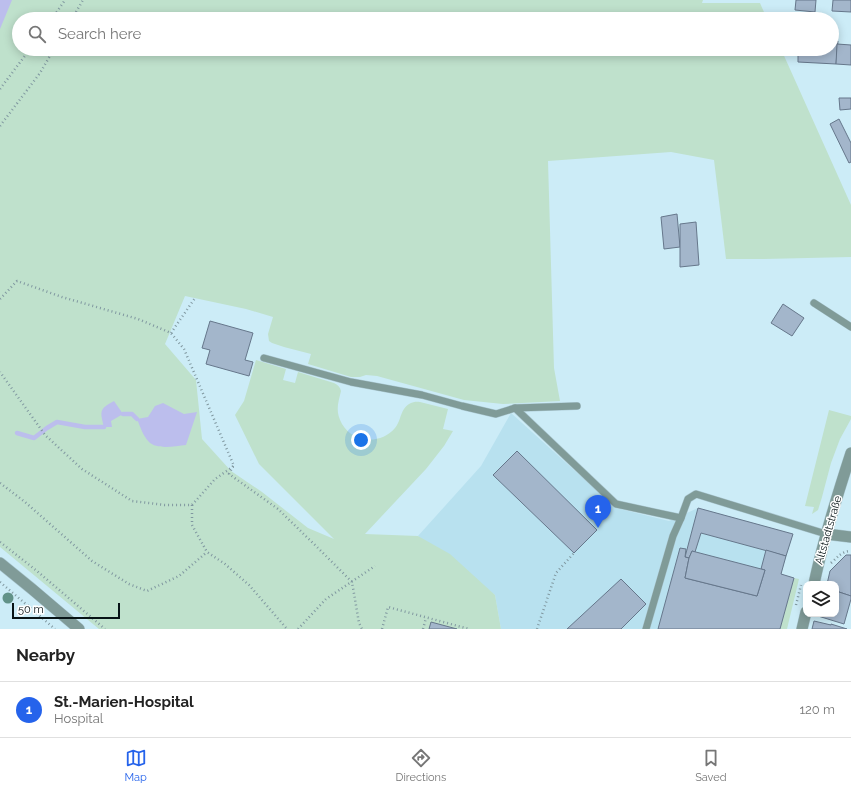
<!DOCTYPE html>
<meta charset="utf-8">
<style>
:root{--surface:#fff;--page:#f6f6f6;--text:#222;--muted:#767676;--line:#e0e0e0;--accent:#2563eb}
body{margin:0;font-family:Raleway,sans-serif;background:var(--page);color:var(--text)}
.controls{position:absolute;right:12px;bottom:12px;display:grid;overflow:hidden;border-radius:8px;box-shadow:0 2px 10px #0003}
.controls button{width:36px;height:36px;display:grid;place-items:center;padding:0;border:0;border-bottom:1px solid var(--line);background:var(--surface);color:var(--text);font:20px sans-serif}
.scale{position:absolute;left:12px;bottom:10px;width:108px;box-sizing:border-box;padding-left:4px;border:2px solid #071316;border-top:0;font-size:11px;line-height:14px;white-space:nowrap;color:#071316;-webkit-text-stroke:3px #fff;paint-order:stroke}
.you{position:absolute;left:361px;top:440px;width:14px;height:14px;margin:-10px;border:3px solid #fff;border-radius:50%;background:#1a73e8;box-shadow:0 0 0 6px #1a73e833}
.badge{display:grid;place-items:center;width:26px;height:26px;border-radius:50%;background:var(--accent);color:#fff;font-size:13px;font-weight:700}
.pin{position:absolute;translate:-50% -33px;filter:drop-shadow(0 1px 2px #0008)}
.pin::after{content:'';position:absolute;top:21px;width:14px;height:12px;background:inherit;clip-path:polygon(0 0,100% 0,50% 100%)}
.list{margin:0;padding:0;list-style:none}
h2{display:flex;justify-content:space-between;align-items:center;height:52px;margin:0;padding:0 16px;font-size:17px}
h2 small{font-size:13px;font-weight:400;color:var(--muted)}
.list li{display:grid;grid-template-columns:26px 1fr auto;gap:12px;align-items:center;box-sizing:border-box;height:56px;padding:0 16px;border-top:1px solid var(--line)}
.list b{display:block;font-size:15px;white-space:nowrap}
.list p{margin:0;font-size:13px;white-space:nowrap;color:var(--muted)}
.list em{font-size:13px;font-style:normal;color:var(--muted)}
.icon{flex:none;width:22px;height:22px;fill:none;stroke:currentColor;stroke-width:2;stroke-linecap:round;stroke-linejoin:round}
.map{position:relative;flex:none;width:851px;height:629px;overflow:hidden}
.search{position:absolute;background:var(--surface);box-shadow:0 2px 10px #0003;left:12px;right:12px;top:12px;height:44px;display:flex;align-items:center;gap:10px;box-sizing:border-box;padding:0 14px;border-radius:22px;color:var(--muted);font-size:15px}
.sheet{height:108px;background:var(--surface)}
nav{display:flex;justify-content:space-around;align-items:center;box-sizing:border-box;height:56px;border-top:1px solid var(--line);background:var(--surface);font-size:11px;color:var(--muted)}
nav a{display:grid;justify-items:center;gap:2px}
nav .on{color:var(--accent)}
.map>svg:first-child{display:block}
.built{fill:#b8e1ef}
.green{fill:#bfe1cc}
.water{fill:#bcbeed}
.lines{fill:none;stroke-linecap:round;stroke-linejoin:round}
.stream{stroke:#bcbeed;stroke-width:4.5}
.building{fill:#a3b6cb;stroke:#66778b}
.service-casing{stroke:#acc9d3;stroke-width:8}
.minor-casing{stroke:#acc9d3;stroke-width:12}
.tertiary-casing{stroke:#acc9d3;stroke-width:12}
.path{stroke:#8098a0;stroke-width:2.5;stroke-dasharray:1 3;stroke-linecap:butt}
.service{stroke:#809b98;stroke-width:7}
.minor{stroke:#809b98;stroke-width:11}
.tertiary{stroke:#809b98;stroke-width:11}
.tree{fill:#619288}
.labels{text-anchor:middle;stroke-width:3;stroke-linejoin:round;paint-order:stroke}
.street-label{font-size:11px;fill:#071316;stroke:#fff}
</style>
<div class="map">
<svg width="851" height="629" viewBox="0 0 851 629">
<rect width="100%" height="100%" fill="#ccecf7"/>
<!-- built -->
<path class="built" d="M511 413 616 508 669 521 698 508 793 534 781 574 794 578 780 629H501L495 595 418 536 481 466Z"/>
<!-- green -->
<g class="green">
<path d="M0 0H703L702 3H760L767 19H19V49H781L851 205V257L764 259H726L714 160 671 152 548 161 554 368 560 401 503 404 464 400 377 376 366 375 360 377H351L308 364 311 354 284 347 272 343 269 341 268 334 273 317 246 309 185 296 165 344 196 380 202 439 231 471 262 492 308 528 334 539 259 464 235 415 244 401 256 360 286 369 283 380 295 383 298 372 334 383C338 385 340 387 341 391 338 404 335 411 342 424 353 443 381 445 395 428 400 422 400 415 404 409 408 403 414 401 420 402L448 409 443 429 453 431 444 446 426 469 365 534 418 536 450 554 495 595 501 629H99L0 547Z"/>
<path d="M829 410 851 416V419L840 439 831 463 822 497 818 510 812 514 814 507 805 506Z"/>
<path d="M794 578 799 579 787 629H780Z"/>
</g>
<!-- water -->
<g class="water">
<path d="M0 0H12L0 29Z"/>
<path d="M114 401 123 414 111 421 112 427H104C100 411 99 409 114 401Z"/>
<path d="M163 403 184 414 197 412 186 445C175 446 157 450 149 442 143 436 140 426 137 419L148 417 155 406Z"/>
</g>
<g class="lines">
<!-- stream -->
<g class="stream">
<path d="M123 414H132L137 419"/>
<path d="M17 433 34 438 47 428 57 422 85 427H104"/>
</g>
</g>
<!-- building -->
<g class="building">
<path d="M796 0H816L815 12 795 10Z"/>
<path d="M833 0H851V12L832 11Z"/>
<path d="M832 41H838L836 64 798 62V49H832Z"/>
<path d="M837 44 851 45V65L836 64Z"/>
<path d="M839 98H851V109L840 110Z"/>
<path d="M839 119 851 143V162L849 163 830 124Z"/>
<path d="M677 214 680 247 664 249 661 217Z"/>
<path d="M696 222 699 265 680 267V224Z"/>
<path d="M783 304 804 318 792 336 771 323Z"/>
<path d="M210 321 253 333 245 360 253 362 249 376 206 364 210 350 202 348Z"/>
<path d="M517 451 597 530 574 553 493 475Z"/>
<path d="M698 508 793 534 786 556 701 533 695 552 692 551 689 558 685 557Z"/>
<path d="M680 548 686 549 685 557 689 558 685 578 757 596 765 570 761 569 766 550 786 556 781 574 794 578 780 629H658Z"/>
<path d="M692 551 765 570 757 596 685 578 689 558Z"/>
<path d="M846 555H851V596L836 591V584H827L830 571Z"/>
<path d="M621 579 646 604 621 629H567Z"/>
<path d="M836 591 851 596V599L844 624 818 616V614H836Z"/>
<path d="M814 621 831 625V624L847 629H812Z"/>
<path d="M431 622 457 629H429Z"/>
</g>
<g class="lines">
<defs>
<g id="service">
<path d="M814 303 851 327"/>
<path d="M264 358 351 382 422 395 462 406 496 414 515 408 616 504 681 518"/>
<path d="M515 408 577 406"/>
<path d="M646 629 673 536 681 518 688 499 696 494 826 534"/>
</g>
<g id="minor">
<path d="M826 534 851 537"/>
<path d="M814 584C823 540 837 496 851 453"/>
<path d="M802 629 806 612"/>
</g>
<path id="tertiary" d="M0 563 32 589 79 629"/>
</defs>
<!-- service casing -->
<use href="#service" class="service-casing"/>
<!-- minor casing -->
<use href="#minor" class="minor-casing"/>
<!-- tertiary casing -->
<use href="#tertiary" class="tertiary-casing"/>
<!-- path -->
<g class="path">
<path d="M52 19 65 0"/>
<path d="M72 19 83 0"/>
<path d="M0 89 30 49"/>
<path d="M0 126 40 73 54 49"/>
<path d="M0 299 17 281 62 297 138 319 171 333 184 349 234 466 215 479 192 505H165L132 501 82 469 45 435 0 372"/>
<path d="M171 333 195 298"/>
<path d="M233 466 229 474 278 509 316 546 352 582 359 623 362 629"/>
<path d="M0 483 25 502 92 561 129 584 147 591 179 576 207 552"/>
<path d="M192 505V525L207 552 225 564 249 585 287 629"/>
<path d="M0 542 37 571 105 629"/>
<path d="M831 563C838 557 842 551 851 551"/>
<path d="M0 582 55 629"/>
<path d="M796 605 801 585"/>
<path d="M298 629 326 599 375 566"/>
<path d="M382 629 388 607 469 629"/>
<path d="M423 629 426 618"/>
<path d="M537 629 556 573 574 553"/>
</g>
<!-- service -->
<use href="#service" class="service"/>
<!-- minor -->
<use href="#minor" class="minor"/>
<!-- tertiary -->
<use href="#tertiary" class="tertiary"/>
</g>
<!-- trees -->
<circle class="tree" cx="8" cy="598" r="5.5"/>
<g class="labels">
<!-- street labels -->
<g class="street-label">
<text transform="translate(828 530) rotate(-74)" y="4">Altstadtstraße</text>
</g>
</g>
</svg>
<div class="controls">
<button><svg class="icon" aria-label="layers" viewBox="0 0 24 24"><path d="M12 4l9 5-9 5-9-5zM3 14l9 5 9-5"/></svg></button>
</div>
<div class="scale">50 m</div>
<div class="you"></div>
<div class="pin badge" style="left:598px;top:528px">1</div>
<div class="search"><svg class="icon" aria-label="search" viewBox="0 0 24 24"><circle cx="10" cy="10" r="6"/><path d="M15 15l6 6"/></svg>Search here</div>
</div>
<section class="sheet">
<h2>Nearby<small></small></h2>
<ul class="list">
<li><span class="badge">1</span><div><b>St.-Marien-Hospital</b><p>Hospital</p></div><em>120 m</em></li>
</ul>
</section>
<nav>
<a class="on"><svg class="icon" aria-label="map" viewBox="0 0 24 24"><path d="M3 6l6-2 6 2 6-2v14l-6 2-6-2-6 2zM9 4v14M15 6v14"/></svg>Map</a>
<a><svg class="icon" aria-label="directions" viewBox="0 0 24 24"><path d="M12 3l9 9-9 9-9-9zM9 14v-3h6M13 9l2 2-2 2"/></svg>Directions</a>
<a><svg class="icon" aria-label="saved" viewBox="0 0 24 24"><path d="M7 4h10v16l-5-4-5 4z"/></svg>Saved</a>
</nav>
